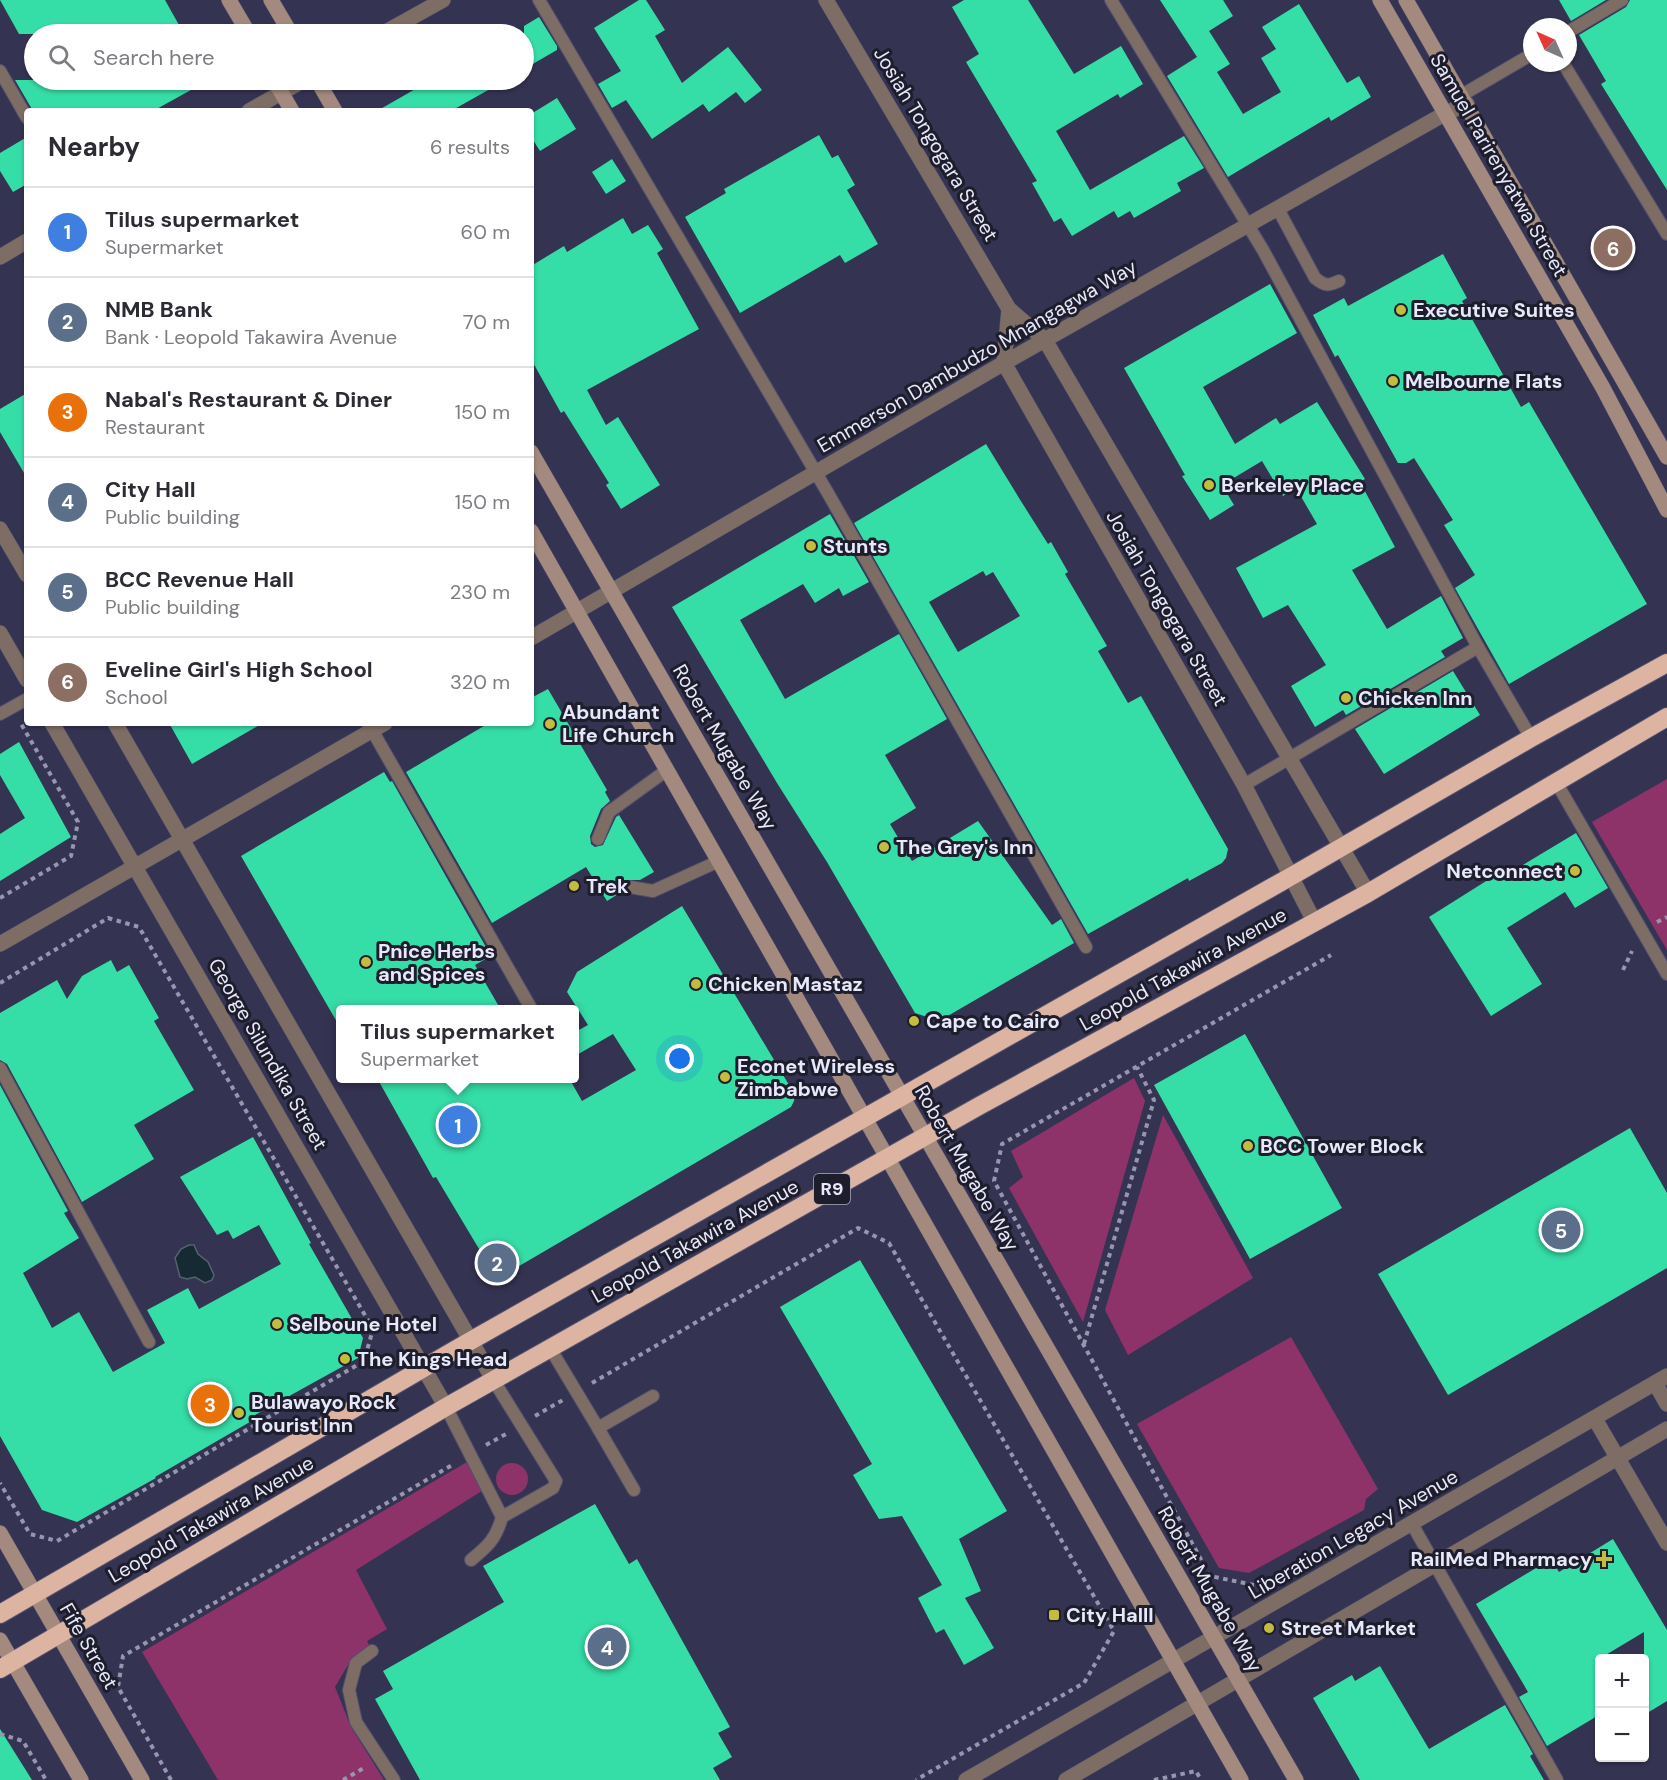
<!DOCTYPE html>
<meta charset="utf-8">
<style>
:root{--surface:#fff;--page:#f7f7f7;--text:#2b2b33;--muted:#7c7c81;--line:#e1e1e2;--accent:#7c3aed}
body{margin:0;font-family:"DM Sans",sans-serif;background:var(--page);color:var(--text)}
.controls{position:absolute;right:18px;bottom:18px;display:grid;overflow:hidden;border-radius:6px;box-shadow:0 2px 4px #0004}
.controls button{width:54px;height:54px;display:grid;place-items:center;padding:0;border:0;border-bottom:2px solid var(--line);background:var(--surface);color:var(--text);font:30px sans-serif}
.compass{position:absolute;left:1523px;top:18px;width:54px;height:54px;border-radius:50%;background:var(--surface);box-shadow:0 2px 4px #0004;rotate:315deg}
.you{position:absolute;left:680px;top:1059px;width:21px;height:21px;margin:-15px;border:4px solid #fff;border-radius:50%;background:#1a73e8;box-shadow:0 0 0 9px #1a73e833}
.badge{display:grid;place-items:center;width:39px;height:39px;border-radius:50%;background:var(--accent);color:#fff;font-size:20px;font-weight:700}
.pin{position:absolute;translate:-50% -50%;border:3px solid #fff;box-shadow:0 2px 6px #0006}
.popup{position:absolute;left:336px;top:1005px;width:243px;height:78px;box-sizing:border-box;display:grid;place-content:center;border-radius:6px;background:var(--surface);filter:drop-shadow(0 2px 4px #0005);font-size:20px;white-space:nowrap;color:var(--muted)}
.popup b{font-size:22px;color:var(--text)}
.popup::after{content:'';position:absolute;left:50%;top:100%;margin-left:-12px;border:12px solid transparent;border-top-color:var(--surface)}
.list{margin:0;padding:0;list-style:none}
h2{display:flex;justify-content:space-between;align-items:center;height:78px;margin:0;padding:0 24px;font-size:26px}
h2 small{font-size:20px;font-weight:400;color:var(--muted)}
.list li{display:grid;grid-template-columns:39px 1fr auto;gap:18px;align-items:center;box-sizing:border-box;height:90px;padding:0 24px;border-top:2px solid var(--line)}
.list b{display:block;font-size:22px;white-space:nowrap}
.list p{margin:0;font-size:20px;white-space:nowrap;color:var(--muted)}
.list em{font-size:20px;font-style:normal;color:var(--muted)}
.icon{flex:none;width:33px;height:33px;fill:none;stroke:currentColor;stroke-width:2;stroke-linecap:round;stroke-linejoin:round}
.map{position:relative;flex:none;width:1667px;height:1780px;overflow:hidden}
.search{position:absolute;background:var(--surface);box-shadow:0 2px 4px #0004;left:24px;top:24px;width:510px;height:66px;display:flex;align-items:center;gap:15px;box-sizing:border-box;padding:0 21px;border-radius:33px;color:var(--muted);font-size:22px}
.panel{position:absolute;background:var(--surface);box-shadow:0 2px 4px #0004;left:24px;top:108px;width:510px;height:618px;border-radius:6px}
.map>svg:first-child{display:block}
.green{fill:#8e326a}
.water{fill:#152a32;stroke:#54636f;stroke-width:1.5}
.building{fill:#35dda7;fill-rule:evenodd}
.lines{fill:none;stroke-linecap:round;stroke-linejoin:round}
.lane-casing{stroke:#52506d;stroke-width:14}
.street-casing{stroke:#52506d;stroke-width:16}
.secondary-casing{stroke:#52506d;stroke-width:16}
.highway-casing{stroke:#52506d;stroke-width:20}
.path{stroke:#9796af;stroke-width:4;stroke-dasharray:4.5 4.5;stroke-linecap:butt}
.lane{stroke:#7d6d65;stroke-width:12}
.street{stroke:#7d6d65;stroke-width:15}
.secondary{stroke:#a48a7e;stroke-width:15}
.highway{stroke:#ddb4a2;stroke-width:18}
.poi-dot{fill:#c4bc3e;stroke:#1d1d2b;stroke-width:2}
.labels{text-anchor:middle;stroke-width:6;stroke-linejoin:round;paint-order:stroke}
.shield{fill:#1d1d2b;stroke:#ababbd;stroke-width:1.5}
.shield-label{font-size:18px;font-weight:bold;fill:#e8e8fc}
.street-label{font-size:20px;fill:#e8e8fc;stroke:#1d1d2b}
.poi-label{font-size:20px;font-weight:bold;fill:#e8e8fc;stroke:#1d1d2b;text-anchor:start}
</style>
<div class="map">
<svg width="1667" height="1780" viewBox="0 0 1667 1780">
<rect width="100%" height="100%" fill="#353352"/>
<!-- green -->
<g class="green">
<path d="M1667 779V950L1592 822Z"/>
<path d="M1134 1078 1145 1101 1083 1322 1009 1188 1023 1177 1011 1151Z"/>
<path d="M1163 1115 1253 1278 1128 1355 1105 1310Z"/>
<path d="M1291 1337 1378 1489 1366 1499 1364 1510 1249 1573 1219 1568 1137 1424Z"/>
<path d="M467 1462 485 1489 356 1570 387 1629 367 1641 371 1649 351 1660 335 1687 351 1727 384 1780H218L142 1652Z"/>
<circle cx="512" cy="1479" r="16"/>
</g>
<!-- water -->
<path class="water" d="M189 1245H194L198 1254 208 1262 214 1275 212 1280 205 1283 195 1277 187 1279 180 1277 175 1258 181 1249Z"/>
<!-- building -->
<g class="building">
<path d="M0 0H165L184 34H19Z"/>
<path d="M639 0H646L665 30 655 36 682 83 728 47 762 90 745 103 736 92 709 112 703 104 652 139 626 100 612 108 598 84 621 71 594 28Z"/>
<path d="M964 0H1028L1074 74 1121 46 1143 84 1120 98 1118 94 1056 131 1090 190 1184 136 1204 168 1177 183 1181 191 1134 218 1130 211 1118 218 1114 211 1072 236 1061 218 1054 222 1032 183 1037 181 966 62 979 54 952 7Z"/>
<path d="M1160 0H1223L1233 16 1209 31 1230 64 1217 72 1243 114 1281 92 1261 58 1276 49 1262 27 1299 4 1347 83 1359 76 1371 97 1331 121 1329 117 1228 177 1167 76 1197 57Z"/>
<path d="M1559 0H1606L1571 21Z"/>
<path d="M1630 0H1667V190L1601 84 1606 81 1579 35 1626 7Z"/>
<path d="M539 17 557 46V50L524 69V26Z"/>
<path d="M15 80H209L153 111H33Z"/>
<path d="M431 80H506L451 111H377Z"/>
<path d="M557 98 576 129 540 151 531 137V114Z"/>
<path d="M819 135 832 158 838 155 855 185 847 190 878 244 845 263 840 255 740 313 685 217 726 193 724 189Z"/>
<path d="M27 137V184L13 192 0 171V153Z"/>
<path d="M612 159 626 181 606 194 592 172Z"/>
<path d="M623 218 632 234 648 225 663 249 657 253 699 329 587 390 606 425 618 417 660 485 621 509 606 485 609 483 564 411 561 413 531 359V266L564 246 567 252Z"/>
<path d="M1443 254 1467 298 1462 301 1521 407 1529 402 1647 604 1509 684 1455 588 1475 575 1444 525 1453 520 1414 458 1406 463H1398L1338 355 1335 357 1313 315 1344 298 1348 306Z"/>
<path d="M1270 284 1297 333 1203 387 1235 444 1276 418 1280 424 1317 402 1365 479 1360 482 1395 547 1352 570 1387 629 1441 596 1463 638 1441 651 1445 657 1346 715 1343 710 1315 727 1291 686 1326 665 1288 605 1263 618 1236 568 1317 524 1296 488 1283 496 1262 461 1222 485 1234 505 1210 520 1182 476 1185 475 1124 368Z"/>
<path d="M27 393V478L0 432V409Z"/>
<path d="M986 444 1019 498 1048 544 1051 542 1068 572 1065 574 1107 646 1098 651 1128 703 1141 696 1228 849 1226 858 1222 863 1189 881 1188 878 1088 934 854 523ZM983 571 986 576 993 572 1020 616 958 652 929 602Z"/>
<path d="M830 514 869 582 843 596 839 588 815 603 803 584 740 620 785 699 899 634 947 719 885 755 916 808 890 824 912 861 978 821 1052 925 1061 919 1074 943 939 1021 915 1013 827 862 777 783 672 607Z"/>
<path d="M1453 671 1480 715 1384 774 1355 729Z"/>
<path d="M548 689 607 790 605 792 610 801 601 809 590 836 591 844 595 847 603 845 616 817 619 815 654 872 640 880H627L622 885 623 891 607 901 586 867 492 923 406 772 489 723H531V698Z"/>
<path d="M169 723H263L192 764Z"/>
<path d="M19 742 71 837 0 881V834L25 818 0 775V754Z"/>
<path d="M384 772 390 782 392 781 491 956 475 965 501 1010H341V1029L241 856Z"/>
<path d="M1576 833 1608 888 1575 908 1565 892 1507 928 1542 984 1491 1016 1429 917 1510 866 1513 871Z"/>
<path d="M682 906 795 1095 794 1101 791 1107 497 1279 436 1177 433 1178 377 1078H569L582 1101 636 1070 613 1034 575 1056V1032L588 1025 567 992 577 972Z"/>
<path d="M111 960 117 972 129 965 159 1018 154 1021 194 1090 134 1125 154 1159 82 1202 7 1064 0 1060V1013L57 980 67 999 82 976Z"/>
<path d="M1245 1034 1342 1208 1250 1259 1154 1085Z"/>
<path d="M0 1085 68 1211 64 1213 79 1238 23 1273 52 1328 79 1312 113 1372 165 1343 147 1310 188 1288 199 1309 281 1264 259 1225 233 1239 228 1230 217 1235 180 1177 253 1137 311 1243 309 1244 363 1338 358 1358 253 1416 255 1419 155 1477 156 1478 77 1522 42 1510 0 1436Z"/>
<path d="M1630 1128 1667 1193V1268L1448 1395 1378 1274Z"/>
<path d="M860 1260 1007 1511 959 1539 981 1591 965 1598 994 1648 964 1665 944 1629 936 1633 918 1598 942 1585 902 1516 879 1519 853 1475 872 1464 780 1307Z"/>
<path d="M595 1504 629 1564 637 1559 730 1727 718 1733 732 1757 713 1768 720 1780H420L375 1699 393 1689 383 1671 504 1602 483 1566Z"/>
<path d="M1613 1539 1667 1630V1701L1644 1715V1632L1599 1659V1715L1547 1746 1519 1697 1528 1692 1476 1604 1551 1559 1559 1572Z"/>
<path d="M1380 1666 1429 1749 1505 1705 1533 1754 1530 1756 1544 1780H1360L1313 1698 1352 1675 1355 1681Z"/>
<path d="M0 1729 32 1780H0Z"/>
</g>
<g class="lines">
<defs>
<g id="lane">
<path d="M539 0 829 495 1086 947"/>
<path d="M1111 0 1263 250 1478 647 1531 738"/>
<path d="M1568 32 1622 0"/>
<path d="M1563 63 1667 234"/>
<path d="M0 71 27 118"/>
<path d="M1462 95 1532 54"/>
<path d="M1278 209 1315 278C1325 286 1328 286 1339 281"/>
<path d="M0 714 27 699"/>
<path d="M368 723 532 1010"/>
<path d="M1556 782 1667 974"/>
<path d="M1244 785 1478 647"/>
<path d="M598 839 609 812 667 770"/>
<path d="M630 887 653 891 719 861"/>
<path d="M0 1068 149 1342"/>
<path d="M550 1348 598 1428"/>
<path d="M494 1381 556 1481 553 1488 502 1517"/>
<path d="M446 1407 502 1517C496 1539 488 1546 471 1560"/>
<path d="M634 1490 598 1428 653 1396"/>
<path d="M1412 1524 1557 1780"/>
<path d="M372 1651 356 1663 349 1690 356 1722 394 1780"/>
</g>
<g id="street">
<path d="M826 0 1009 309 1045 340 1368 893"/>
<path d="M382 34 443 0"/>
<path d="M249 111 304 80"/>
<path d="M0 257 27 241"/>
<path d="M1009 309 1004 363 1244 785 1315 923"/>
<path d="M0 529 27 575"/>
<path d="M0 633 27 680"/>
<path d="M531 638 1004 363 1446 113 1467 104"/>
<path d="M52 723 446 1407"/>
<path d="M115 723 494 1381"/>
<path d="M0 944 385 723"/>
<path d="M1655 1383 1667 1404"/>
<path d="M1595 1419 1667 1543"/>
<path d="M966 1780 1667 1376"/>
<path d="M1066 1780 1667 1429"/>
</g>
<g id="secondary">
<path d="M229 0 249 34"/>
<path d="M271 0 291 34"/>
<path d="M1380 0 1603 388 1667 510"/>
<path d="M1406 0 1667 457"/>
<path d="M274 80 292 111"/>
<path d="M317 80 335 111"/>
<path d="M531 452 1296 1780"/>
<path d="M531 531 1241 1780"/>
<path d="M0 1533 142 1780"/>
<path d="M0 1640 81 1780"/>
</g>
<g id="highway">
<path d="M0 1614 472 1340 1290 877 1531 738 1667 663"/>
<path d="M0 1669 446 1407 979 1106 1368 893 1667 717"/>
</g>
</defs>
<!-- lane casing -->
<use href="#lane" class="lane-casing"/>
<!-- street casing -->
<use href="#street" class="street-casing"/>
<!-- secondary casing -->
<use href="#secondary" class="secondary-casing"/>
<!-- highway casing -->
<use href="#highway" class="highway-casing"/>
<!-- path -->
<g class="path">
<path d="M0 898 71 856 78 822 20 722"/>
<path d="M1657 922 1667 917"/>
<path d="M1623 970 1632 951"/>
<path d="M0 983 108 918 139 927 373 1329 364 1361 57 1541 30 1534 0 1483"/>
<path d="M1084 1344 1154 1100 1137 1067"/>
<path d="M592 1383 858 1228 889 1243 1114 1631 1084 1683 916 1780"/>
<path d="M535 1416 563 1400"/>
<path d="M486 1445 506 1434"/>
<path d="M1254 1585 1210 1576 994 1181 1002 1144 1331 955"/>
<path d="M0 1734 23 1741 46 1780"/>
<path d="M171 1780 118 1687 123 1656 454 1464"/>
<path d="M343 1780 364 1768"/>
<path d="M1154 1780 1196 1771 1201 1780"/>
</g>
<!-- lane -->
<use href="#lane" class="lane"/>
<!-- street -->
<use href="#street" class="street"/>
<!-- secondary -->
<use href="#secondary" class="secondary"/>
<!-- highway -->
<use href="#highway" class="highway"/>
</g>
<!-- markers -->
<g class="poi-dot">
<circle cx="1401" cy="310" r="6"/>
<circle cx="1393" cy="381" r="6"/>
<circle cx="1209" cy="485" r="6"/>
<circle cx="811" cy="546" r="6"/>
<circle cx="1346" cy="698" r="6"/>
<circle cx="550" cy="724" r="6"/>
<circle cx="884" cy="847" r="6"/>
<circle cx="1575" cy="871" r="6"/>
<circle cx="574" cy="886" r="6"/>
<circle cx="366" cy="962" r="6"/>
<circle cx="696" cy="984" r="6"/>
<circle cx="914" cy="1021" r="6"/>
<circle cx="725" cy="1077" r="6"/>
<circle cx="1248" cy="1146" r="6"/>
<circle cx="277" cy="1324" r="6"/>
<circle cx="345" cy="1359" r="6"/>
<circle cx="239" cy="1413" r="6"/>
<path d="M1601 1550h6v6h6v6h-6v6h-6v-6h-6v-6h6z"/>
<rect x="1048" y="1609" width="12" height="12" rx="3"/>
<circle cx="1269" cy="1628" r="6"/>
</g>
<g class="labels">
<!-- shield labels -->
<rect class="shield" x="814" y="1174" width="36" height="30" rx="4.5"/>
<g class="shield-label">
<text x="832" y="1195">R9</text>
</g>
<!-- street labels -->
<g class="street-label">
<text transform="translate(936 144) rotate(59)" y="7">Josiah Tongogara Street</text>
<text transform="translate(1499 165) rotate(60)" y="7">Samuel Parirenyatwa Street</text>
<text transform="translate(977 356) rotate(-30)" y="7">Emmerson Dambudzo Mnangagwa Way</text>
<text transform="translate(1167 608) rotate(60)" y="7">Josiah Tongogara Street</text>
<text transform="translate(725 747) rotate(60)" y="7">Robert Mugabe Way</text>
<text transform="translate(1183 969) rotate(-29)" y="7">Leopold Takawira Avenue</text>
<text transform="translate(268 1054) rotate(60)" y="7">George Silundika Street</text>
<text transform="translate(967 1168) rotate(60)" y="7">Robert Mugabe Way</text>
<text transform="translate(695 1241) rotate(-29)" y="7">Leopold Takawira Avenue</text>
<text transform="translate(211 1519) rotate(-30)" y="7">Leopold Takawira Avenue</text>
<text transform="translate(1353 1534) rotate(-30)" y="7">Liberation Legacy Avenue</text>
<text transform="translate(1210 1589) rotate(60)" y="7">Robert Mugabe Way</text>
<text transform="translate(89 1646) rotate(60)" y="7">Fife Street</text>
</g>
<!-- poi labels -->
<g class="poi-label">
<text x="1413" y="317">Executive Suites</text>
<text x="1405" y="388">Melbourne Flats</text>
<text x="1221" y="492">Berkeley Place</text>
<text x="823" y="553">Stunts</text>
<text x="1358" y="705">Chicken Inn</text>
<text x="562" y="719">Abundant<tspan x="562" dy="23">Life Church</tspan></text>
<text x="896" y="854">The Grey's Inn</text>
<text x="1563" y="878" text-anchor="end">Netconnect</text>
<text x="586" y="893">Trek</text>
<text x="378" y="958">Pnice Herbs<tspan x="378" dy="23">and Spices</tspan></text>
<text x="708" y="991">Chicken Mastaz</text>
<text x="926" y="1028">Cape to Cairo</text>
<text x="737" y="1073">Econet Wireless<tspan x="737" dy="23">Zimbabwe</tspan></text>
<text x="1260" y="1153">BCC Tower Block</text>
<text x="289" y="1331">Selboune Hotel</text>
<text x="357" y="1366">The Kings Head</text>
<text x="251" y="1409">Bulawayo Rock<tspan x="251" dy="23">Tourist Inn</tspan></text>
<text x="1592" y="1566" text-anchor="end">RailMed Pharmacy</text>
<text x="1066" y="1622">City Halll</text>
<text x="1281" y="1635">Street Market</text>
</g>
</g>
</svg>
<div class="controls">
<button>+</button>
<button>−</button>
</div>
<svg class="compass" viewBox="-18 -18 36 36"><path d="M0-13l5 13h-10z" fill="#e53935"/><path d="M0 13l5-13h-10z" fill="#7c7c81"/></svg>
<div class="you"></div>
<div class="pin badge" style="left:458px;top:1125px;background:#3f7fe0">1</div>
<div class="popup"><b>Tilus supermarket</b>Supermarket</div>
<div class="pin badge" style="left:497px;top:1263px;background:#5c6f8a">2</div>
<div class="pin badge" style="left:210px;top:1404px;background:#e8710a">3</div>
<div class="pin badge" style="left:607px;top:1647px;background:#5c6f8a">4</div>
<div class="pin badge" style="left:1561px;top:1230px;background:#5c6f8a">5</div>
<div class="pin badge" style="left:1613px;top:248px;background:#8d6e63">6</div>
<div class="search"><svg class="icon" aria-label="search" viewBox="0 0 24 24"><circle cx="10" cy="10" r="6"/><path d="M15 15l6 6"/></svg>Search here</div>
<section class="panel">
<h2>Nearby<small>6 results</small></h2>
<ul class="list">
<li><span class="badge" style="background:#3f7fe0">1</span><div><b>Tilus supermarket</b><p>Supermarket</p></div><em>60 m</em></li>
<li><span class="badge" style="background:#5c6f8a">2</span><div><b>NMB Bank</b><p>Bank · Leopold Takawira Avenue</p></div><em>70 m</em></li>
<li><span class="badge" style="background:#e8710a">3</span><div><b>Nabal's Restaurant &amp; Diner</b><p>Restaurant</p></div><em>150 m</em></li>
<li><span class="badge" style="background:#5c6f8a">4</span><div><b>City Hall</b><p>Public building</p></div><em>150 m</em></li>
<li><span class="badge" style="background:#5c6f8a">5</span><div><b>BCC Revenue Hall</b><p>Public building</p></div><em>230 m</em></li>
<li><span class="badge" style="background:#8d6e63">6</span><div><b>Eveline Girl's High School</b><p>School</p></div><em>320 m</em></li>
</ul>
</section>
</div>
